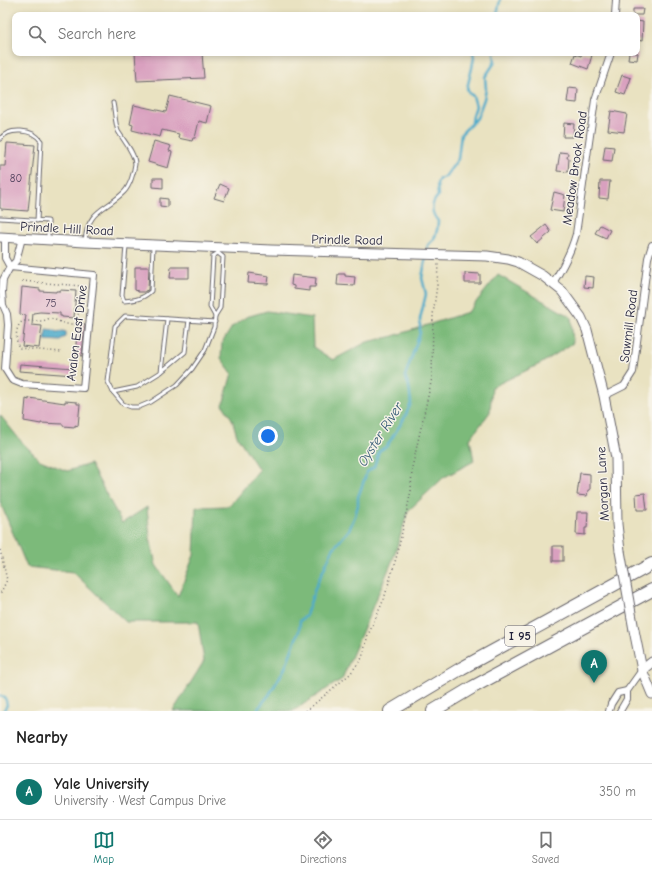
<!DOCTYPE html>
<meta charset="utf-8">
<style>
:root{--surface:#fff;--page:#f6f6f6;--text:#222;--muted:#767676;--line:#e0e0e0;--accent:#0f766e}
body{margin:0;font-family:"Comic Neue",sans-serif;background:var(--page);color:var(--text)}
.you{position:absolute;left:268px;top:436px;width:14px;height:14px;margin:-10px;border:3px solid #fff;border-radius:50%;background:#1a73e8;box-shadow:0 0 0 6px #1a73e833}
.badge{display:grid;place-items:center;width:26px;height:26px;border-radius:50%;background:var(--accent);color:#fff;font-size:13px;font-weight:700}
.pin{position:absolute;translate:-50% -33px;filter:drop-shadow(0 1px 2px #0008)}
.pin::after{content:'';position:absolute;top:21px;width:14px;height:12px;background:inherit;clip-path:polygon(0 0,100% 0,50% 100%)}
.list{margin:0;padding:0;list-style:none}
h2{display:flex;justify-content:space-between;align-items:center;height:52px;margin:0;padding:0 16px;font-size:17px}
h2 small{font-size:13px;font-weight:400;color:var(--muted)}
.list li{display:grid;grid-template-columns:26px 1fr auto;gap:12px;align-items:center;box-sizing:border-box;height:56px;padding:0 16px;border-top:1px solid var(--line)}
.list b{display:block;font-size:15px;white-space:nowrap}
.list p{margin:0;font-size:13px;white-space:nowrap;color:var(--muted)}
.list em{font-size:13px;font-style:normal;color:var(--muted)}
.icon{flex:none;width:22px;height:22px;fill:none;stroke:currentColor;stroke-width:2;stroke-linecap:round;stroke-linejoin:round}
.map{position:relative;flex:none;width:652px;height:711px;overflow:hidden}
.search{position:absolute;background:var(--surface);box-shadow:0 2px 6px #0003;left:12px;right:12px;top:12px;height:44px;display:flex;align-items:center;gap:10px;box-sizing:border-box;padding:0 14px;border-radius:8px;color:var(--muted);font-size:15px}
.sheet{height:108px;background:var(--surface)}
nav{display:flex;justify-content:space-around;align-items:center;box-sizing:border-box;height:56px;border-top:1px solid var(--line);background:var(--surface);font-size:11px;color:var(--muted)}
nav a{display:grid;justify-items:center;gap:2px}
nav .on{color:var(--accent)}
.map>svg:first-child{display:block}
.forest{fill:#7cba7a;stroke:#4f6e5a}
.water{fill:#4dabcb;stroke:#386683}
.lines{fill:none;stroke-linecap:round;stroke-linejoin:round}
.stream{stroke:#4dabcb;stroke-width:2.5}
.building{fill:#d9a0bf}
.lane-casing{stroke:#68656a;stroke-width:5}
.street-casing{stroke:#68656a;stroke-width:8}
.secondary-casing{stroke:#68656a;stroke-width:11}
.highway-casing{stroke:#68656a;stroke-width:14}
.path{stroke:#68656a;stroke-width:1.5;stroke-dasharray:1 3;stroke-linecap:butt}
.lane{stroke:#fff;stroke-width:3}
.street{stroke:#fff;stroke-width:6}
.secondary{stroke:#fff;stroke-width:9}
.highway{stroke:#fff;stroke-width:12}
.secondary-bridge-casing{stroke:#68656a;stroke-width:11;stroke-linecap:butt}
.secondary-bridge{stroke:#fff;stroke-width:9}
.labels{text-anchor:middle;stroke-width:3;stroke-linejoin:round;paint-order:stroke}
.number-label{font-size:11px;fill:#50425c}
.shield{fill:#f7f3e8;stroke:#62616f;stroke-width:1}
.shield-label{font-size:12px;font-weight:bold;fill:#22223b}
.street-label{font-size:13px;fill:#22223b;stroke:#f7f3e8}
.water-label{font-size:14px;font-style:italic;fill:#335975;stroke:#f7f3e8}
</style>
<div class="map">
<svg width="652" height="711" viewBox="0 0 652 711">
<rect width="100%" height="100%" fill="#f7f3e8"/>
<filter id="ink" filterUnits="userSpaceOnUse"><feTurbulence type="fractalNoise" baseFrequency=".025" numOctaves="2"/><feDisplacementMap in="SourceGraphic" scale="8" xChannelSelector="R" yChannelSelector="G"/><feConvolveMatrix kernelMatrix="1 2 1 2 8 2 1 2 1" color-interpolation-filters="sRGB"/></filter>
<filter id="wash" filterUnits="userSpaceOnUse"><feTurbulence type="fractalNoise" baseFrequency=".012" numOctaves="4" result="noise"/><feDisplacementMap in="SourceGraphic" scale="16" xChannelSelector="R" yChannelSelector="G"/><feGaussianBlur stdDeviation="0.9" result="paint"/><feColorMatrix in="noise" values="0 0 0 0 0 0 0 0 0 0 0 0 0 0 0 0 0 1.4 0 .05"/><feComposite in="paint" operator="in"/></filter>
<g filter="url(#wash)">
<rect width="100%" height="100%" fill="#e9e2c1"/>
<!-- forest -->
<path class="forest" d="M498 275 571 317 573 343 542 363 492 387 490 412 470 439 474 461 443 478 408 511 393 559 342 679 293 711H173L204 661 198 622H126L73 572 27 567 0 502V415L20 440 40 460 67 471 90 464 122 523 147 507 150 538 156 565 178 596 194 555 196 507 229 506 259 470 237 436 232 419 223 405 232 373 221 358 222 343 232 327 246 317 267 311 312 318 313 347 333 360 367 342 390 337 468 312Z"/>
<!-- water -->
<path class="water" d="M46 329 54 330 56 332 63 331 66 332V337L61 339V341L45 340Z"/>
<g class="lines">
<!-- stream -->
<g class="stream">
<path d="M497 15 500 0"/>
<path d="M472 122 473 115 476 106 473 96 469 93 467 88 472 68 474 57 473 53"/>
<path d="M427 251 428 245C436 239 438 231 438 221 431 213 430 204 438 196L437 184 439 179 445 177 458 159 461 134 477 118 484 99 486 89 485 77 495 62 494 53"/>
<path d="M0 696 5 697 7 705 3 711"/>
<path d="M256 711 269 695 285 668 299 631 300 621 306 615 316 586 333 549 349 530 355 516 358 505V497L367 472 374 467 379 451 387 446 405 417 411 403 409 386 405 376 420 333V319L426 294 422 278 426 256"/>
</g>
</g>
<g id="blocks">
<!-- building -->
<g class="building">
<path d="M633 9H643L642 15H633Z"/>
<path d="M637 21 643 22 642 41 637 40Z"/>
<path d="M135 53H202L204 78 137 81Z"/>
<path d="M582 53 592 55 588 69 572 63 575 54 581 56Z"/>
<path d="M629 53H638L637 60 628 59Z"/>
<path d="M622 75 631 78 625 95 616 92Z"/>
<path d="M569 88 578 89 577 103 567 102Z"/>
<path d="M170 96 211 106 207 123 199 121 195 138H193L192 141 178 138 179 134 162 130 160 137 132 130 133 125 130 124 134 105 166 112Z"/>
<path d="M611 111 627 114 624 132 608 130Z"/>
<path d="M564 123 574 124 573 137H563Z"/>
<path d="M154 141 171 146 169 151 172 152 168 168 148 162Z"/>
<path d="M7 143 35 145 28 211 1 209 0 207V166H5Z"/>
<path d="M605 146 614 147 612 161 603 160Z"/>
<path d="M560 152 568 153 567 158H569L568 172 557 171Z"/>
<path d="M153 178H163V188L153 187Z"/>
<path d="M600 181H610L608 199 599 198Z"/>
<path d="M220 184 229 188 224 201 214 198Z"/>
<path d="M554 192 565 195 563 212 550 210Z"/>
<path d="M160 198 168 199V207L160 206Z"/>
<path d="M546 225 551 232 537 244 531 237Z"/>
<path d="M600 225 610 230 606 238 595 233Z"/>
<path d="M135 267H149L148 290 145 291V292H138V291L135 290Z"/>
<path d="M171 267H189V278H170Z"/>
<path d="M249 273 269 276 268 284 248 283Z"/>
<path d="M465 273 480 274V283H465Z"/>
<path d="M338 274H345V276L355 277 354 286 337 285Z"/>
<path d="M292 275 316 278 315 287H309V291L294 289V286L291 285Z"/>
<path d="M585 276 594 277 593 288 584 287Z"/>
<path d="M22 287 40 289V291L56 292V291H60V290L76 291 74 318 62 317V316H60V313L40 312 33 313 32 325 42 326 39 348 22 346 26 315 20 314Z"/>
<path d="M78 323 85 324 82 356 75 355Z"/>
<path d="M20 364 74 368V375L19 371Z"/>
<path d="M29 398 65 403V401L77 402V404H80L78 426 75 425V427L63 426V424L41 423V424L24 421 26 399 29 400Z"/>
<path d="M580 473 590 474V490H588L587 496 577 495Z"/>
<path d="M645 493 647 510H637L636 494Z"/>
<path d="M577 512H588L587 528H585V535L576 534Z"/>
<rect x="553" y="546" width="10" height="15"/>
</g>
</g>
</g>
<g filter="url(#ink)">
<use href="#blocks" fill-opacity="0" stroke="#68656a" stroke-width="1"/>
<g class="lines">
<defs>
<g id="lane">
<path d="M0 139C9 127 33 129 41 141L37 221"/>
<path d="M0 218 48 221V238"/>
<path d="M85 241C88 209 105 211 124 192 130 186 134 172 135 164 135 153 123 140 118 131 115 123 115 112 113 103"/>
<path d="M126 246 122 295 124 301C135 300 143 299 151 291L153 247"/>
<path d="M215 316 210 307 213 256 218 253"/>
<path d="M215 322 125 316 115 326 108 382 113 392 123 404 131 407H139L151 402 177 385 192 369 205 350 214 327 215 316 220 308 223 257 218 253"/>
<path d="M161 372 185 352 189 320"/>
<path d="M113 392 137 387 161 372 167 319"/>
</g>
<g id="street">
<path d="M615 15 616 0"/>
<path d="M5 237V258L10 267"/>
<path d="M10 267 94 275 83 388 22 384 12 380 5 369 8 325 7 314 3 305 2 292 3 280 10 267 16 261 22 238"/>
<path d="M553 283C563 267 571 252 576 234L595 100 611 53"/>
<path d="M604 396 624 386 633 372 648 258 652 245"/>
<path d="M609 711 611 704 618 693 627 691 642 670"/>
<path d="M620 711 627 699V691"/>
</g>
<g id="secondary">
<path d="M0 237 85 242 271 250 487 256 508 259 518 262 543 276 562 291 581 317 587 330 604 396 616 458 617 524 620 551"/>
<path d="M634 630 642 670 652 694"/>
<path d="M642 670 652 662"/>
</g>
<g id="highway">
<path d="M390 711 462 668 652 564"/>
<path d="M433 711 473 687 652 590"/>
</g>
</defs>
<!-- lane casing -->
<use href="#lane" class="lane-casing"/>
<!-- street casing -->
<use href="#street" class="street-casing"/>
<!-- secondary casing -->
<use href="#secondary" class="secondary-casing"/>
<!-- highway casing -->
<use href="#highway" class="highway-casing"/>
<!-- path -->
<g class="path">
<path d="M22 281 82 286 77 324H66L50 318 43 321H23C15 326 15 339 19 348L61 352"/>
<path d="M0 550 7 580 0 594"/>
<path d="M306 711 350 674 362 658 368 635 384 599 397 555 411 491 412 468 432 378 433 315 437 285 438 264"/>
</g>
<!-- lane -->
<use href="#lane" class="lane"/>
<!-- street -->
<use href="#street" class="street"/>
<!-- secondary -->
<use href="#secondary" class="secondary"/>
<!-- highway -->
<use href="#highway" class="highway"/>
<defs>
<path id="secondary-bridge" d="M620 551 634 630"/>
</defs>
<!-- secondary-bridge casing -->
<use href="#secondary-bridge" class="secondary-bridge-casing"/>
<!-- secondary-bridge -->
<use href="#secondary-bridge" class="secondary-bridge"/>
</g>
</g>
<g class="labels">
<!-- number labels -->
<g class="number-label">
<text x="16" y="182">80</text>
<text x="51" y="307">75</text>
</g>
<!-- shield labels -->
<rect class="shield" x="505" y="626" width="30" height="20" rx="3"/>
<g class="shield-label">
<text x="520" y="640">I 95</text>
</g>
<!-- street labels -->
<g class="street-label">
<text transform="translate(574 168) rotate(-82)" y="5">Meadow Brook Road</text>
<text transform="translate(67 228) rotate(3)" y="5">Prindle Hill Road</text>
<text transform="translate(347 239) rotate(1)" y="5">Prindle Road</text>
<text transform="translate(628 326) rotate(-83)" y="5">Sawmill Road</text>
<text transform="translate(76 333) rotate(-83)" y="5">Avalon East Drive</text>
<text transform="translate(602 484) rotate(-93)" y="5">Morgan Lane</text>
</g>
<!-- water labels -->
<g class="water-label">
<text transform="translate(380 434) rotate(-58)" y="5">Oyster River</text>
</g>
</g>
</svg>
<div class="you"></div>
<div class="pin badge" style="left:594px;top:683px">A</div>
<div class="search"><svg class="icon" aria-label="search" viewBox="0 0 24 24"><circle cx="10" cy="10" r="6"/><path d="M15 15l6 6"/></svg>Search here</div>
</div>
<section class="sheet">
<h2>Nearby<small></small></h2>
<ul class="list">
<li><span class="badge">A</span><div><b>Yale University</b><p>University · West Campus Drive</p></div><em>350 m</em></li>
</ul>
</section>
<nav>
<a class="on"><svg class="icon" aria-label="map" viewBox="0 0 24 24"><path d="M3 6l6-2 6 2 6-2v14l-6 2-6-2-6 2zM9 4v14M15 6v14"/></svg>Map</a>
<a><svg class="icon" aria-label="directions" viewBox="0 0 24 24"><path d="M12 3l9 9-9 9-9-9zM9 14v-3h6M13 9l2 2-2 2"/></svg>Directions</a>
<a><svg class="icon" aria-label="saved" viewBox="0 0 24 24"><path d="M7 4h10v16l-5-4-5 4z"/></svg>Saved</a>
</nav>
